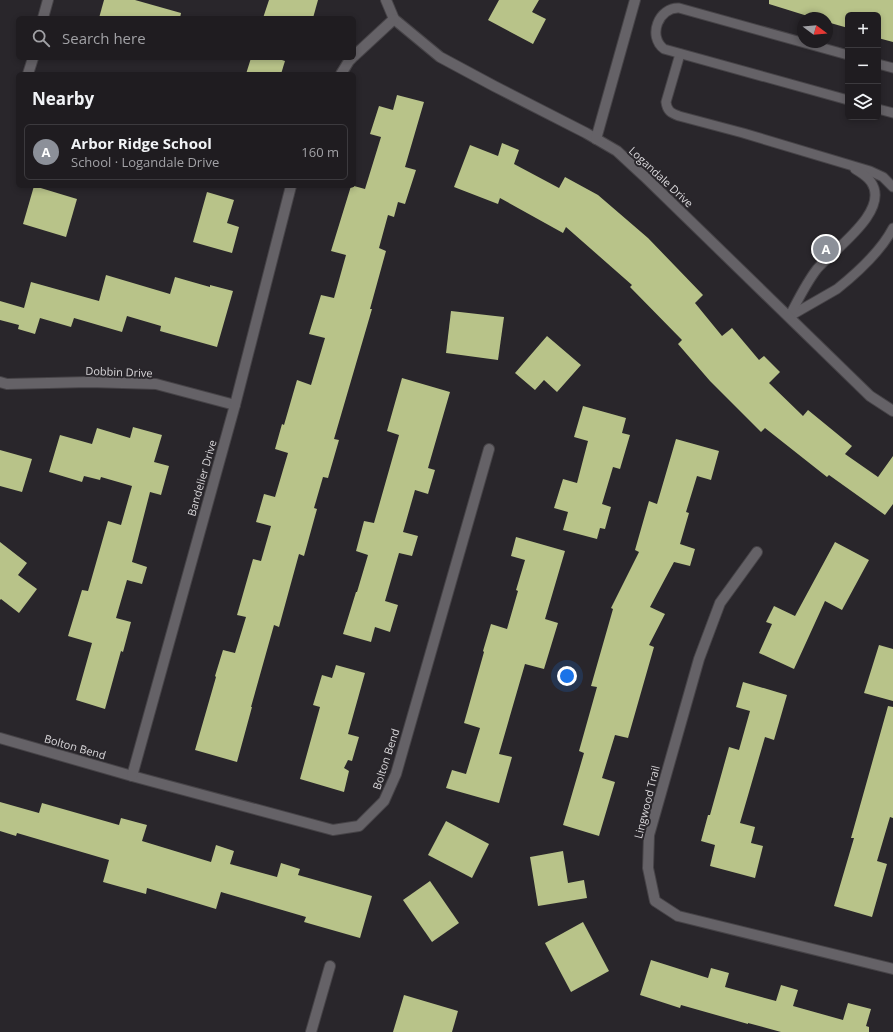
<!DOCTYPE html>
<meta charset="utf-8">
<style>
:root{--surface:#1f1c20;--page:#272529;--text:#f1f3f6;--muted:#a1a1a5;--line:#3c3a3e;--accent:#8c9099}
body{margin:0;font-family:"Open Sans",sans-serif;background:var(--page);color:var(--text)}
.controls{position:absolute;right:12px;top:12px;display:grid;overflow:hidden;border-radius:6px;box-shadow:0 2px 6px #0003}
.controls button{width:36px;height:36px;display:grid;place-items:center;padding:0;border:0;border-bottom:1px solid var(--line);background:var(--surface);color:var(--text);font:20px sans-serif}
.compass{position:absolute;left:797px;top:12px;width:36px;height:36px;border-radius:50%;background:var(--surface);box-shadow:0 2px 6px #0003;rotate:106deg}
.you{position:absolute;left:567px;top:676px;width:14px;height:14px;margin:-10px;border:3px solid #fff;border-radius:50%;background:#1a73e8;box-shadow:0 0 0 6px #1a73e833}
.badge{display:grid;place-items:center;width:26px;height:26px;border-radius:50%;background:var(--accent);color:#fff;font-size:13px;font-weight:700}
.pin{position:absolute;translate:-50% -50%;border:2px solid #fff;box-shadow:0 1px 4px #0006}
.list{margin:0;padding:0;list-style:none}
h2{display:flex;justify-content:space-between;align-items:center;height:52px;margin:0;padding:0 16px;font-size:17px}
h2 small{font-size:13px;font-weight:400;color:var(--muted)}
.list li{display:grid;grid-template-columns:26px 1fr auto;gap:12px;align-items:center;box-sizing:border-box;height:56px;margin:0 8px 8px;padding:0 8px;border:1px solid var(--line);border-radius:6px}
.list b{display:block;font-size:15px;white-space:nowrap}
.list p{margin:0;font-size:13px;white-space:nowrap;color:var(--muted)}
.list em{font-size:13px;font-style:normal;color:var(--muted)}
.icon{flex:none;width:22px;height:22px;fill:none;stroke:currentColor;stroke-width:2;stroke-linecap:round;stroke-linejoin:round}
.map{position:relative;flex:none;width:893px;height:1032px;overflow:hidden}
.search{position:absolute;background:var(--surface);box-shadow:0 2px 6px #0003;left:16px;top:16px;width:340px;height:44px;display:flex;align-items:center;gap:10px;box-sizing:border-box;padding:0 14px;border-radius:6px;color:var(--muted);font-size:15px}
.panel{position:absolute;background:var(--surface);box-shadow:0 2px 6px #0003;left:16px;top:72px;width:340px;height:116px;border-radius:6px}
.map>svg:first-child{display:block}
.building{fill:#b8c389}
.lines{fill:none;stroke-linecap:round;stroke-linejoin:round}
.service-casing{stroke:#464347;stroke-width:11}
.minor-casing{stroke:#464347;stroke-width:12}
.service{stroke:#656267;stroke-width:9}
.minor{stroke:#656267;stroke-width:10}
.labels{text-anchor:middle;stroke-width:4;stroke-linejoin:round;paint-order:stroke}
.street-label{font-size:11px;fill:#dad8db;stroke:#29262b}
</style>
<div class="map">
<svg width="893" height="1032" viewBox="0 0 893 1032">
<rect width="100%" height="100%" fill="#29262b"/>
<!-- building -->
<g class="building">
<path d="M104 0H135L181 13 180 18H99Z"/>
<path d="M269 0H318L313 18H263Z"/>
<path d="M499 0H539L532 12 546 19 533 44 488 20Z"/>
<path d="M769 0H893V42L878 38V15H848V28L827 22V18H814L769 4Z"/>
<path d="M251 58H276L285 61 281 74H246Z"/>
<path d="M397 95 424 102 405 167 416 170 405 204 398 202 394 217 388 215 379 248 386 251 370 309H372L334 439 339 440 328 478 323 477 314 508 317 509 304 556 299 554 279 627 274 625 251 707H252L237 762 195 750 216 677 215 676 223 650 235 653 246 617 237 615 253 559 261 561 271 526 256 522 264 494 275 497 288 453 275 449 282 424 284 425 297 380 311 385 325 338 309 334 321 295 334 298 346 255 331 251 351 186H354L365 189 381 137 370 134 379 106 393 110Z"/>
<path d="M502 143 519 150 514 164 559 188 565 177 598 195 648 238 703 295 695 303 722 336 732 328 759 360 764 356 780 372 769 383 803 416 808 410 852 446 845 454 878 477 893 456V504L885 515 829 475 827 477 765 428 761 432 710 381 678 344 682 340 630 287 632 285 566 227 563 233 500 198 498 204 454 187 470 145 498 156Z"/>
<path d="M34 186 77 199 66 237 23 224Z"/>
<path d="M207 192 234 200 227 223 239 227 232 253 193 242Z"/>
<path d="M106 275 170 294 175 277 210 287V285L233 291 217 347 160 331 161 326 127 316 122 332 74 318 71 327 40 318 35 334 18 329 19 325 0 320V301L24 308 31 282 99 301Z"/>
<path d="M451 311 504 317 498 360 446 353Z"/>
<path d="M547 336 581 365 557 392 544 380 535 390 515 373Z"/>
<path d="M402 378 450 392 428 468 435 470 428 494 415 490 403 532 418 536 412 556 399 553 385 601 398 605 390 632 375 627 371 642 343 634 356 592H357L368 555 356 551 364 521 374 523 399 435 387 431Z"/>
<path d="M583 406 626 418 622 433 630 435 620 469 613 467 602 504 611 507 605 529 600 528 597 539 563 530 568 512 554 508 563 479 577 483 588 441 574 437Z"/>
<path d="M133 427 162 435 154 462 169 466 161 495 150 492 132 562 147 567 142 584 127 580 116 618 131 622 123 652 121 651 105 709 76 700 92 643 68 636 82 590 88 591 108 521 121 525 132 486 101 477 100 480 84 476 82 482 49 472 60 435 92 444 97 428 130 438Z"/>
<path d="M676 439 719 451 711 480 697 476 686 512 689 513 680 544 695 549 690 566 674 562 650 607 665 614 649 645 654 647 628 738 615 735 602 778 615 782 599 836 563 825 584 753 579 751 597 687 591 686 613 609 611 608 639 552 635 550 649 501 657 504Z"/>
<path d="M0 450 32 459 22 492 0 486Z"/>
<path d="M516 537 565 551 545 619 558 623 544 669 525 664 499 754 512 757 499 803 446 788 452 770 466 774 480 728 464 723 484 652 483 651 491 624 507 629 518 591 516 590 525 560 511 556Z"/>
<path d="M0 542 27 563 18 575 37 589 19 613 1 599 0 600Z"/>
<path d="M835 542 869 560 842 610 825 601 794 669 759 653 772 624 766 622 774 606 795 616Z"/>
<path d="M879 645 893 649V701L864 693Z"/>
<path d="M336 665 365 673 348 734 359 737 352 761 348 760 344 768 349 771 344 792 300 779 320 707 313 705 322 675 332 678Z"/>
<path d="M743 682 787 695 774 740 765 737 740 823 755 827 751 843 763 846 755 878 710 866 715 845 701 841 708 815H710L729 747 739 750 750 711 736 707Z"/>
<path d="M888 706 893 707V818L890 817 877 861 887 864 872 917 834 906 854 838H851Z"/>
<path d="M0 802 39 813 42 803 119 825 121 818 147 825 142 841 211 862 216 845 234 851 230 864 277 877 281 863 300 869 298 875 372 896 360 938 304 922 306 917 221 892 216 909 147 888 146 894 103 882 109 860 17 833 16 836 0 831Z"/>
<path d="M446 821 489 844 472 878 428 855Z"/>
<path d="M563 851 568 883 584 880 587 898 538 906 530 857Z"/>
<path d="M430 881 459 923 432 942 403 900Z"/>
<path d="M583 922 609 971 571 992 545 943Z"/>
<path d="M651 960 708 978 711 968 729 973 725 987 776 1001 781 985 798 990 793 1006 843 1020 848 1003 871 1009 866 1026 869 1027V1032H781L748 1023V1024L681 1005 680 1008 640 995Z"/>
<path d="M404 995 458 1011 452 1032H393Z"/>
</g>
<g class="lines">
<defs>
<g id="service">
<path d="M680 54 666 102C667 111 671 113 679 116L743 133 870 171 883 177 893 187"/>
<path d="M848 55 679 8C659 7 647 36 664 49L848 100"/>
<path d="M878 64 893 68"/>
<path d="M878 109 893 113"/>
<path d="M790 316 837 289C857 273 881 251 893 228"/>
<path d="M789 317C797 302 806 283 817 269 833 250 891 211 871 182 867 176 861 173 855 169"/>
</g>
<g id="minor">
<path d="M386 0 394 19 440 57 494 86 586 133 617 151 644 176 870 396 893 411"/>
<path d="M43 18 48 0"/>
<path d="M354 56 394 19"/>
<path d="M28 74 33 58"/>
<path d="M341 74 349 61 352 58"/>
<path d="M596 139 635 0"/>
<path d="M0 382 7 384 89 382 156 384 235 405"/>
<path d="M757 552 720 603 699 659 649 835 648 868 655 901 678 916 893 969"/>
<path d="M0 738 132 776 333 830 359 826 384 801 396 774 489 449"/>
<path d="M132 776 235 405 291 186"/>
<path d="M311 1032 330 966"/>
</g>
</defs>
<!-- service casing -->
<use href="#service" class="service-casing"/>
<!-- minor casing -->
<use href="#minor" class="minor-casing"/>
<!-- service -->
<use href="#service" class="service"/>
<!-- minor -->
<use href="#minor" class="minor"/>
</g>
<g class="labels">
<!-- street labels -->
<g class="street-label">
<text transform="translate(661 177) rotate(43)" y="4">Logandale Drive</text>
<text transform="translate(119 372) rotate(2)" y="4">Dobbin Drive</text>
<text transform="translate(202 478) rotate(-74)" y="4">Bandelier Drive</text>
<text transform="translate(75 747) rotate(16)" y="4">Bolton Bend</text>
<text transform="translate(386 759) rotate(-72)" y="4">Bolton Bend</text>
<text transform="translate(647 802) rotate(-76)" y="4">Lingwood Trail</text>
</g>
</g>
</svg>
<div class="controls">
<button>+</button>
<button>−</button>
<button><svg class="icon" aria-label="layers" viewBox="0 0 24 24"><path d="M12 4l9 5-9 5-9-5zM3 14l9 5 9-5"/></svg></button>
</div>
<svg class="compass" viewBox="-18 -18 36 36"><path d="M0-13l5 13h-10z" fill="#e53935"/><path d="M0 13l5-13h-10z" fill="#a1a1a5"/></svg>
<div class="you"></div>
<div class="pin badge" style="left:826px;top:249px">A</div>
<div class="search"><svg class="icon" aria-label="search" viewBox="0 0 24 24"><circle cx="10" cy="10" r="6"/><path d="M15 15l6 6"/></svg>Search here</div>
<section class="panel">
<h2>Nearby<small></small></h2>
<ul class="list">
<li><span class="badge">A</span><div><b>Arbor Ridge School</b><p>School · Logandale Drive</p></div><em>160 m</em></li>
</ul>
</section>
</div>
